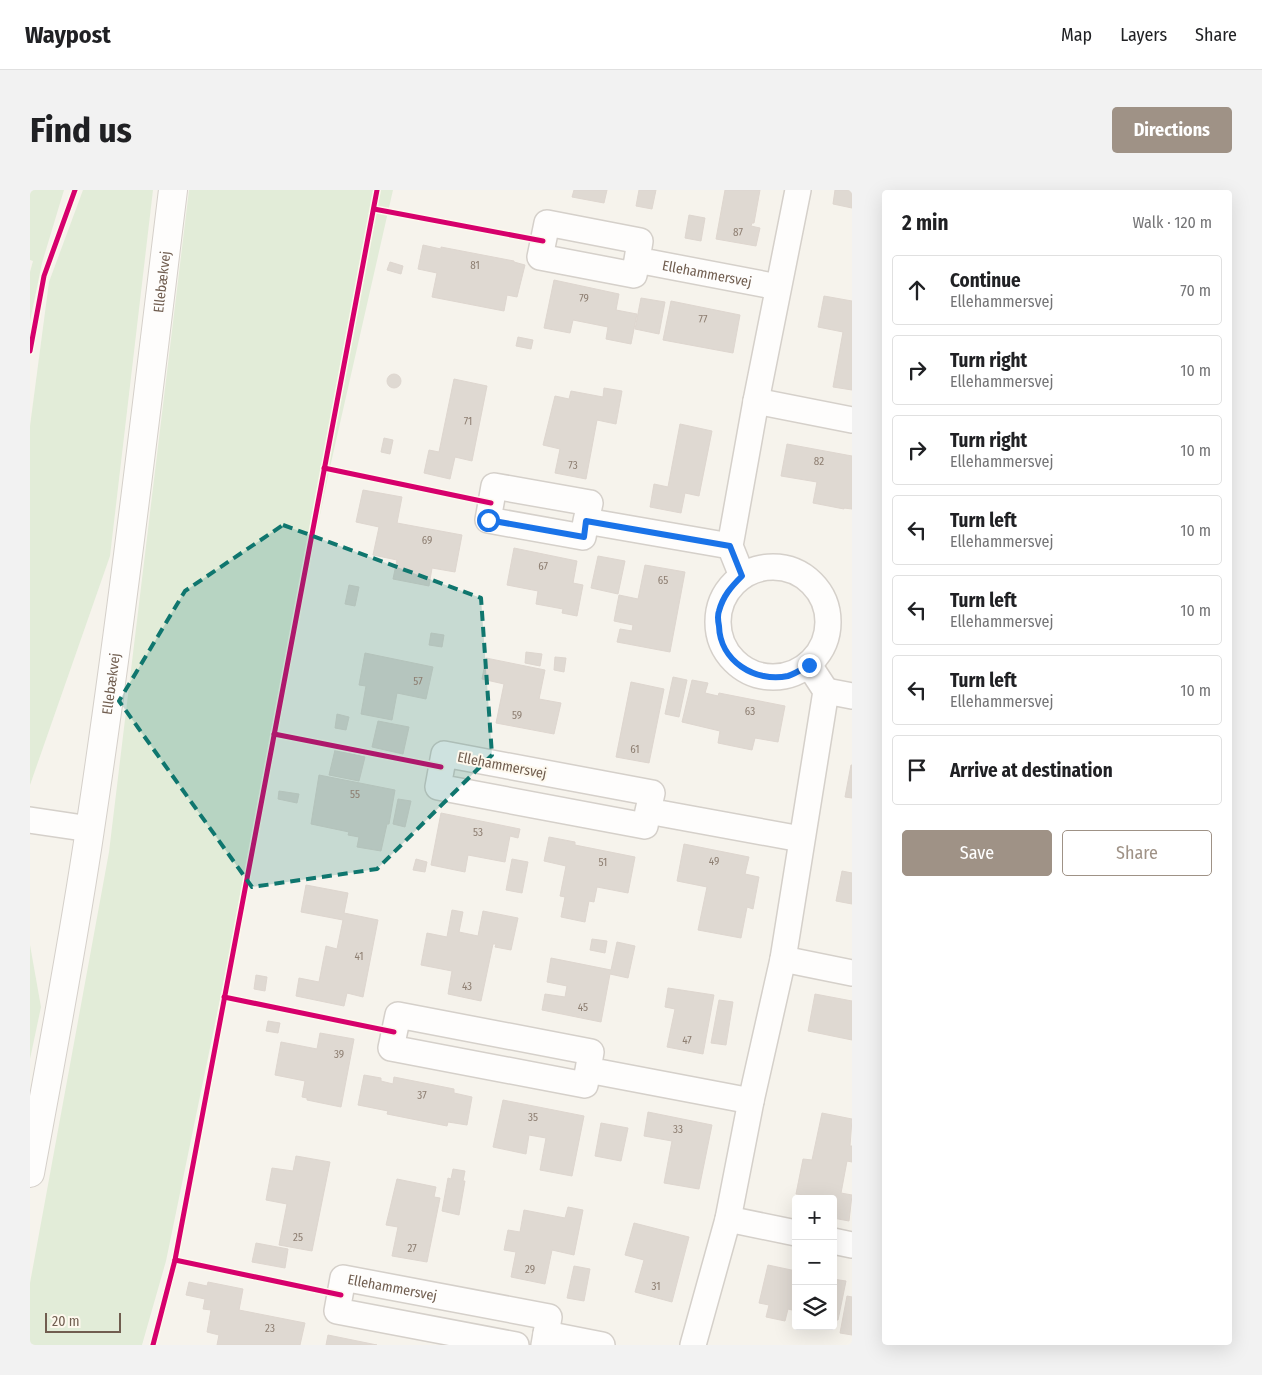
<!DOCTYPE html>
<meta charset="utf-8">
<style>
:root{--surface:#fff;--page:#f2f2f2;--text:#202124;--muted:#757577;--line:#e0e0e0;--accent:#9f9286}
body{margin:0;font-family:"Fira Sans Condensed",sans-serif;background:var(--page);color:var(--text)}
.controls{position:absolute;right:15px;bottom:15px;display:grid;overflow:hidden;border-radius:5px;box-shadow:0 5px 20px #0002}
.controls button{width:45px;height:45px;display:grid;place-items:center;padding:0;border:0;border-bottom:1px solid var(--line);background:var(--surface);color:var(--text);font:25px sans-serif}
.scale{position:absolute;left:15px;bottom:12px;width:76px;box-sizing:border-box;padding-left:5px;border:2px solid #705d4f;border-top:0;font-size:14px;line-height:18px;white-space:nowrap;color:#705d4f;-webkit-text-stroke:4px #fdf8ed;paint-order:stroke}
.stop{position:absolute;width:15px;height:15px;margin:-11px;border:4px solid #1a73e8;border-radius:50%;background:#fff}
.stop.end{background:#1a73e8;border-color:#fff;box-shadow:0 1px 5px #0008}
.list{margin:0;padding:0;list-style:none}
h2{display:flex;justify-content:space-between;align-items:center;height:65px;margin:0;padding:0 20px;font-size:21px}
h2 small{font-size:16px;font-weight:400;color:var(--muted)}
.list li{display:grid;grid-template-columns:32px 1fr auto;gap:15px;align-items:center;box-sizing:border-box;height:70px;margin:0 10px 10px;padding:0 10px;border:1px solid var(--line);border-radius:5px}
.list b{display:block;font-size:19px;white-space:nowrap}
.list p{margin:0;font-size:16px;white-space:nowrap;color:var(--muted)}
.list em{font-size:16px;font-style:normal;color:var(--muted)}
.actions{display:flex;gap:10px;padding:15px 20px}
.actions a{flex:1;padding:11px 0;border:1px solid var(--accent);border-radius:5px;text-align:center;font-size:18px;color:var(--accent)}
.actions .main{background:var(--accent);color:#fff}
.icon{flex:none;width:28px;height:28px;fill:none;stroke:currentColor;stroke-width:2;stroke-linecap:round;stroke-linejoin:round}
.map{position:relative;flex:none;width:822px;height:1155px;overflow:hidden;border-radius:5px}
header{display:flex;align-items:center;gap:30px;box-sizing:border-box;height:70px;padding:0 25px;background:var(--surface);border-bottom:1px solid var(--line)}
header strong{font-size:24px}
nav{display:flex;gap:28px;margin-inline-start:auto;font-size:18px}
.intro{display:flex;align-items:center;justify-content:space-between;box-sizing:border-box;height:120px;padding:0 30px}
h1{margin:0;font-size:35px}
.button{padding:12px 22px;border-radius:5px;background:var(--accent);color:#fff;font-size:18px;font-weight:700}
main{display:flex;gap:30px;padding:0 30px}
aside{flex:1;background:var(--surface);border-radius:5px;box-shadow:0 5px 20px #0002}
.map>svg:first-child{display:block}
.green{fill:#e2ecd8}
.building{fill:#dfd9d2;stroke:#ded6cf}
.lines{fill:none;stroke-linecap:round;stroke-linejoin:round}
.minor-casing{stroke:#d5d0ca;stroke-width:28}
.tertiary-casing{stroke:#d5d0ca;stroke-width:30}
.minor{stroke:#fefdfc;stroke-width:25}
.tertiary{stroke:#fefdfc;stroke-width:28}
.cycleway-casing{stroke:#fdf8ed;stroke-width:8}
.cycleway{stroke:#d6006c;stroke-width:5}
.route{stroke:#1a73e8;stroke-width:6}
.marked{fill:#0f766e;fill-opacity:0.2;stroke:#0f766e;stroke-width:4;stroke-dasharray:10 6;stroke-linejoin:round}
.labels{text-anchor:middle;stroke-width:4;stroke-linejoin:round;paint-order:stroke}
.number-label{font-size:11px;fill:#8e7f72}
.street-label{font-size:14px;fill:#705d4f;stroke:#fdf8ed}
</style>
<header>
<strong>Waypost</strong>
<nav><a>Map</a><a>Layers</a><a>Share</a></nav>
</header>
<div class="intro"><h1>Find us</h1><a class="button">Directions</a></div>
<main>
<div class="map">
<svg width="822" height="1155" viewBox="0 0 822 1155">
<rect width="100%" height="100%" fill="#f6f3ec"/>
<!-- green -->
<g class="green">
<path d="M0 0H34L12 73 0 131V82L3 71 0 70Z"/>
<path d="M53 0H123L80 366 0 595V236L19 92Z"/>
<path d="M159 0H363L298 286 136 1071 112 1155H0V1093L79 662Z"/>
<path d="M0 755 11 817 0 869Z"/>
</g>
<!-- building -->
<g class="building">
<path d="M544 0H577L574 13 542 7Z"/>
<path d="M609 0H626L622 19 606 16Z"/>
<path d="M695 0H730L724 33H722L721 36 730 38 726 56 686 49Z"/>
<path d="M805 0H822V18L803 14Z"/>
<path d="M659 25 675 28 671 51 655 48Z"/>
<path d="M393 55 411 59V57L484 71V72L495 75 487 107 477 105 474 121 402 107 407 83 388 79Z"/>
<path d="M360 72 373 76 371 84 357 80Z"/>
<path d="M524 90 589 104 586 120 607 124 601 154 576 149 578 137 543 130 540 143 514 138Z"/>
<path d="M794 106 822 111V200L803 197 813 142 788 137Z"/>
<path d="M611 108 635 112 629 144 605 139Z"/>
<path d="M641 111 710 125 703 163 633 150Z"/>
<path d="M488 147 503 150 501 159 486 156Z"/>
<circle cx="364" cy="191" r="7"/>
<path d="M424 189 457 196 442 271 425 267 420 289 394 283 399 260 409 262Z"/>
<path d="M574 198 592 201 586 234 567 230 556 289 525 283 530 259 513 255 525 206 539 209 541 201 573 207Z"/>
<path d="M650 234 682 241 669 306 655 303 651 323 620 317 624 294 638 297Z"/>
<path d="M354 248 363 250 360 264 351 262Z"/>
<path d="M757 254 822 266V319L814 318V319L783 313 787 292 751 286Z"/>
<path d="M333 300 372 307 367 333 432 345 425 382 402 378 399 396 363 389 367 370 343 365 349 337 326 332Z"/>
<path d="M484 358 547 371 543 393 553 395 547 426 532 423 533 419 506 414 508 401 477 395Z"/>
<path d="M568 366 595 371 588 404 561 398Z"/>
<path d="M615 375 655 382 640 462 587 452 590 439 602 441 603 435 584 431 589 405 608 409Z"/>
<path d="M319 395 329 397 325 416 315 414Z"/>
<path d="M401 443 414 445 412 457 399 455Z"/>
<path d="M496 462 512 464 510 476 495 473Z"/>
<path d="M335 463 403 477 396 509 367 503 362 530 331 524 336 496 329 495Z"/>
<path d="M525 467 536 468 534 482 524 480Z"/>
<path d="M456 468 515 480 509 509 531 513 524 544 466 533 474 494 452 489Z"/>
<path d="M643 487 657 490 649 527 635 524Z"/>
<path d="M662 490 678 493 675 503 688 506 689 503 755 516 748 552 725 548 722 560 688 553 690 541 652 532Z"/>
<path d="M601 492 634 499 619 573 586 567Z"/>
<path d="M307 524 319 527 316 540 305 538Z"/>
<path d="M348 531 379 537 373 564 342 557Z"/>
<path d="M305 560 335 567 329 591 299 585Z"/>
<path d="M821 575H822V608L815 607Z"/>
<path d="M289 585 365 600 359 634H357L351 661 327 657 329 647 318 645 319 642 281 634Z"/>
<path d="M249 601 269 604 267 613 248 609Z"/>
<path d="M368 609 381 611 375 637 363 634Z"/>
<path d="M411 623 490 639 488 648 480 646 475 672 438 665 435 682 401 675Z"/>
<path d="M519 647 545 652V655L605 667 598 703 567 697 564 712 559 711 555 732 531 727 535 707 530 706 536 676 514 671Z"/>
<path d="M654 654 719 667 715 684 729 687 723 719 717 717 711 748 668 740 677 697 647 691Z"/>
<path d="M386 669 397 672 395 682 383 680Z"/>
<path d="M482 669 498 672 492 703 476 700Z"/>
<path d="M812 681 822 683V714L806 711Z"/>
<path d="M276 695 318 703 314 723 348 730 333 807 317 803 314 816 266 806 269 788 289 792 296 756 307 759 313 730 271 722Z"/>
<path d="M422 720 433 722 429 742 448 746 453 721 488 728 481 760 465 757 466 754H463L451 811 418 804 422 781 391 775 397 743 417 747Z"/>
<path d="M562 749 577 751 575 763 560 760Z"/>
<path d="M587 752 605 756 598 788 580 784 571 832 512 820 515 804 535 807 537 796 517 792 521 768 581 780Z"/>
<path d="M226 785 237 787 235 801 224 799Z"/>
<path d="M638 798 684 805 673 864 637 857 645 819 635 817Z"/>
<path d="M785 804 822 811V850L778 841Z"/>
<path d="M689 810 703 812 696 855 681 853Z"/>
<path d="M238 831 250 833 248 843 236 841Z"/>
<path d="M290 843 324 849 311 917 277 910V908L272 907 275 891 245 885 251 852 287 859Z"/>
<path d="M334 885 351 888V891L363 894 364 887 424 899V903L442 907 437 935 418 932 417 936 357 924 358 921 328 915Z"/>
<path d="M473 910 554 926 542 986 510 980 516 948 499 945 496 964 463 957Z"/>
<path d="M618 922 682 935 669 999 634 993 642 951 614 946Z"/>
<path d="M792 923 822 929 820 956H822V972L817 971 811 1003 822 1005 819 1031 803 1028V1009H774L775 1005 766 1004 773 969 782 970Z"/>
<path d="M571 933 598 938 591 971 565 966Z"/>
<path d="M266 966 300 972 282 1061 249 1055 257 1014 236 1010 242 978 263 981Z"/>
<path d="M423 979 435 981 433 991H435L429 1025 412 1021 418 988 421 989Z"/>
<path d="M367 989 406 997 404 1007 410 1008 397 1072 362 1066 368 1037 356 1035Z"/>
<path d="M538 1017 553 1020 544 1065 522 1060 515 1094 481 1087 486 1062 474 1060 478 1040 490 1042 494 1020 535 1028Z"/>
<path d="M604 1033 659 1047 642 1112 605 1102 614 1070 595 1065Z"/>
<path d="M226 1053 258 1059 255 1078 222 1072Z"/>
<path d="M738 1075 766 1081V1121L758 1119 755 1131 736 1127 739 1115 729 1113Z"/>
<path d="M544 1076 560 1079 554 1111 537 1108Z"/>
<path d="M803 1089 816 1091 808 1130H803Z"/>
<path d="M159 1092 177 1096 178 1092 213 1099 209 1120 275 1133 270 1155H187L189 1145 177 1142 181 1120 173 1119 175 1109 156 1105Z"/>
<path d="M817 1106 822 1107V1145L810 1143Z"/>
<path d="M298 1145 347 1155H296Z"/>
</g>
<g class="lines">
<defs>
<g id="minor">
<path id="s1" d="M607 70 610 51 517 33 510 67 604 85 607 70 748 97"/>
<path d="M726 211 822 230"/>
<path d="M556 331 560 313 464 296 458 330 553 347 556 331 700 356"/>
<circle cx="743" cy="432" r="55"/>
<path d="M712 386 700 356 726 211 768 0"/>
<path d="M796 501 822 506"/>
<path d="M618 621 622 603 414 564 408 597 615 636 618 621 771 649"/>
<path d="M0 630 60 639"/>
<path d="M753 769 822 783"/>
<path d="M558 880 561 862 368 825 361 858 555 895 558 880 721 911"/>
<path d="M698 1029 766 1043"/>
<path d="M803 1051 822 1055"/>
<path d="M516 1144 572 1155"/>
<path id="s2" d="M486 1155 307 1121 313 1088 519 1127 514 1155"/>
<path d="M663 1155 698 1029 721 911 753 769 796 501 779 475"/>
</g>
<g id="tertiary">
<path id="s3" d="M0 983C21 869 43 754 60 639 92 427 117 213 143 0"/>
</g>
</defs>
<!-- minor casing -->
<use href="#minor" class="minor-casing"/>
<!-- tertiary casing -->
<use href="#tertiary" class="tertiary-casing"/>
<!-- minor -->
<use href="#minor" class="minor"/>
<!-- tertiary -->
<use href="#tertiary" class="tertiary"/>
<defs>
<g id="cycleway">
<path d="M344 19 513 51"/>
<path d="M0 161 14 86 45 0"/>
<path d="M294 278 461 313"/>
<path d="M244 544 411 577"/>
<path d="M194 807 364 842"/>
<path d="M145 1070 311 1105"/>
<path d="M123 1155 145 1070 347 0"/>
</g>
</defs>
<!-- cycleway casing -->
<use href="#cycleway" class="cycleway-casing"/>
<!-- cycleway -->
<use href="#cycleway" class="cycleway"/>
</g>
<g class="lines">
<!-- route -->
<path class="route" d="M458 330 554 347 556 331 700 356 712 386C701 397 693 406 689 421 687 426 688 431 689 436 690 471 725 493 758 486 765 484 772 479 779 475"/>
</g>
<!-- marked area -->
<path class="marked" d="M253 335 451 408 462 565 347 679 222 697 89 511 155 401Z"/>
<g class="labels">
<!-- number labels -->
<g class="number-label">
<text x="708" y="46">87</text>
<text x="445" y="79">81</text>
<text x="554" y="112">79</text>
<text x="673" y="133">77</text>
<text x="438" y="235">71</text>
<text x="789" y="275">82</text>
<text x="543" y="279">73</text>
<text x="397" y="354">69</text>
<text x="513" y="380">67</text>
<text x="633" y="394">65</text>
<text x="388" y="495">57</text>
<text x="720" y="525">63</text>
<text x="487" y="529">59</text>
<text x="605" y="563">61</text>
<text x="325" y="608">55</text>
<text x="448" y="646">53</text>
<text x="684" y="675">49</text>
<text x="573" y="676">51</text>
<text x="329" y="770">41</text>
<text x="437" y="800">43</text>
<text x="553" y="821">45</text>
<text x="657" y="854">47</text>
<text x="309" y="868">39</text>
<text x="392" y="909">37</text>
<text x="503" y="931">35</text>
<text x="648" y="943">33</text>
<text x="268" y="1051">25</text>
<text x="382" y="1062">27</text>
<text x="500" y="1083">29</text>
<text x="626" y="1100">31</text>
<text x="240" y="1142">23</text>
</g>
<!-- street labels -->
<g class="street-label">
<text dy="5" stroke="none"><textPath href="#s1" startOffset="331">Ellehammersvej</textPath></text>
<text dy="5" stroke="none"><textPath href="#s3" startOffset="901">Ellebækvej</textPath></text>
<text dy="5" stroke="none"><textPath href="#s3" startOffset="496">Ellebækvej</textPath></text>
<text transform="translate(472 575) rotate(11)" y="5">Ellehammersvej</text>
<text dy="5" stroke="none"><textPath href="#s2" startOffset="266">Ellehammersvej</textPath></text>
</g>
</g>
</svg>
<div class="controls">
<button>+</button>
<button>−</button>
<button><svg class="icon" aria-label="layers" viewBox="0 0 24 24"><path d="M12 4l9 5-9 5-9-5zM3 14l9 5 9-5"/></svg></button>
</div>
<div class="scale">20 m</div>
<div class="stop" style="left:458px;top:330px"></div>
<div class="stop end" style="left:779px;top:475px"></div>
</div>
<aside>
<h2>2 min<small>Walk · 120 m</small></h2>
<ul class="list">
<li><svg class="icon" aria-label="ahead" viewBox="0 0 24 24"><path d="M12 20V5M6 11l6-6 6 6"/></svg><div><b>Continue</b><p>Ellehammersvej</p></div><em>70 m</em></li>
<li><svg class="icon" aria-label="right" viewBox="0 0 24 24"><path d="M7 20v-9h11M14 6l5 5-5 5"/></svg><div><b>Turn right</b><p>Ellehammersvej</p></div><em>10 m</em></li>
<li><svg class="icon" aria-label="right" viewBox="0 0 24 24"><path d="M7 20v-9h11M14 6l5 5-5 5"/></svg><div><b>Turn right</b><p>Ellehammersvej</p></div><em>10 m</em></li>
<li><svg class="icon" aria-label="left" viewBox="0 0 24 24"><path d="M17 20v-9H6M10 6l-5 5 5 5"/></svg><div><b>Turn left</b><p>Ellehammersvej</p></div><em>10 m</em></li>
<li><svg class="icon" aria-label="left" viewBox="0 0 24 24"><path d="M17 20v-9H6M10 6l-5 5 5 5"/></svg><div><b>Turn left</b><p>Ellehammersvej</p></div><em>10 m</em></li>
<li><svg class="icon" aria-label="left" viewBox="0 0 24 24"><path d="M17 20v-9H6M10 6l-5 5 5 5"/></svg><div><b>Turn left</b><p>Ellehammersvej</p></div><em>10 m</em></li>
<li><svg class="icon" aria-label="arrive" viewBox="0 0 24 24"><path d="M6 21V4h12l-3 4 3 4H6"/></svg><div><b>Arrive at destination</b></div></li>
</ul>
<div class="actions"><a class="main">Save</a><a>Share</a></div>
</aside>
</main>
